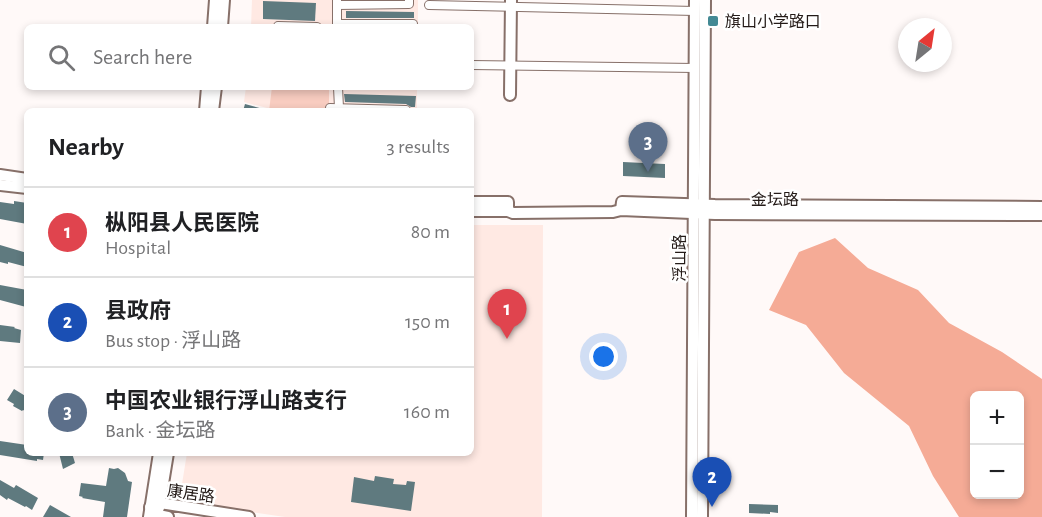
<!DOCTYPE html>
<meta charset="utf-8">
<style>
:root{--surface:#fff;--page:#f2f2f2;--text:#202124;--muted:#757577;--line:#e0e0e0;--accent:#438994}
body{margin:0;font-family:"Alegreya Sans","Noto Sans SC",sans-serif;background:var(--page);color:var(--text)}
.controls{position:absolute;right:18px;bottom:18px;display:grid;overflow:hidden;border-radius:9px;box-shadow:0 3px 9px #0003}
.controls button{width:54px;height:54px;display:grid;place-items:center;padding:0;border:0;border-bottom:2px solid var(--line);background:var(--surface);color:var(--text);font:30px sans-serif}
.compass{position:absolute;left:898px;top:18px;width:54px;height:54px;border-radius:50%;background:var(--surface);box-shadow:0 3px 9px #0003;rotate:30deg}
.you{position:absolute;left:604px;top:357px;width:21px;height:21px;margin:-15px;border:4px solid #fff;border-radius:50%;background:#1a73e8;box-shadow:0 0 0 9px #1a73e833}
.badge{display:grid;place-items:center;width:39px;height:39px;border-radius:50%;background:var(--accent);color:#fff;font-size:20px;font-weight:700}
.pin{position:absolute;translate:-50% -50px;filter:drop-shadow(0 2px 3px #0008)}
.pin::after{content:'';position:absolute;top:32px;width:21px;height:18px;background:inherit;clip-path:polygon(0 0,100% 0,50% 100%)}
.list{margin:0;padding:0;list-style:none}
h2{display:flex;justify-content:space-between;align-items:center;height:78px;margin:0;padding:0 24px;font-size:26px}
h2 small{font-size:20px;font-weight:400;color:var(--muted)}
.list li{display:grid;grid-template-columns:39px 1fr auto;gap:18px;align-items:center;box-sizing:border-box;height:90px;padding:0 24px;border-top:2px solid var(--line)}
.list b{display:block;font-size:22px;white-space:nowrap}
.list p{margin:0;font-size:20px;white-space:nowrap;color:var(--muted)}
.list em{font-size:20px;font-style:normal;color:var(--muted)}
.icon{flex:none;width:33px;height:33px;fill:none;stroke:currentColor;stroke-width:2;stroke-linecap:round;stroke-linejoin:round}
.map{position:relative;flex:none;width:1042px;height:517px;overflow:hidden}
.search{position:absolute;background:var(--surface);box-shadow:0 3px 9px #0003;left:24px;top:24px;width:450px;height:66px;display:flex;align-items:center;gap:15px;box-sizing:border-box;padding:0 21px;border-radius:9px;color:var(--muted);font-size:22px}
.panel{position:absolute;background:var(--surface);box-shadow:0 3px 9px #0003;left:24px;top:108px;width:450px;height:348px;border-radius:9px}
.map>svg:first-child{display:block}
.built{fill:#ffe9e3}
.green{fill:#f8ccc0}
.water{fill:#f5ab96;fill-rule:evenodd}
.building{fill:#5f7a7f}
.lines{fill:none;stroke-linecap:round;stroke-linejoin:round}
.street-casing{stroke:#877069;stroke-width:10}
.secondary-casing{stroke:#877069;stroke-width:14}
.street{stroke:#fff;stroke-width:8}
.secondary{stroke:#fff;stroke-width:10}
.poi-dot{fill:#438994;stroke:#fff;stroke-width:2}
.labels{text-anchor:middle;stroke-width:5;stroke-linejoin:round;paint-order:stroke}
.poi-label{font-size:16px;fill:#241b18;stroke:#fff;text-anchor:start}
.street-label{font-size:16px;fill:#241b18;stroke:#fff}
</style>
<div class="map">
<svg width="1042" height="517" viewBox="0 0 1042 517">
<rect width="100%" height="100%" fill="#fff9f8"/>
<!-- built -->
<g class="built">
<path d="M252 0H418V27H251Z"/>
<path d="M246 87H417V111H267V108L244 102Z"/>
<path d="M471 225H543L542 517H285L196 504 189 498 184 491 182 484 187 453H471Z"/>
</g>
<!-- green -->
<path class="green" d="M272 87H329V111H269Z"/>
<!-- water -->
<path class="water" d="M835 238 868 268 918 290 949 323 1002 352 1042 379V517H959L933 476 909 426 844 373 806 325 769 310 799 252ZM974 396H1020V494H974Z"/>
<!-- building -->
<g class="building">
<path d="M263 1 316 3 315 21 263 19Z"/>
<path d="M346 11 414 12V18H346Z"/>
<path d="M344 94 416 96 415 107H411L406 104 345 102Z"/>
<path d="M245 104 263 109 262 111H243Z"/>
<path d="M623 162 665 164V178L623 176Z"/>
<path d="M14 201 27 203V224L0 219V202L14 204Z"/>
<path d="M0 245 27 253V267L8 262V264L0 262Z"/>
<path d="M0 285 27 290 26 307 0 300Z"/>
<path d="M0 325 15 327 14 328 21 330 20 343 0 341Z"/>
<path d="M14 389 27 397V412L23 410 22 411 13 406 14 404 7 400Z"/>
<path d="M0 441 27 445V453H44L43 460 37 459V461L0 455Z"/>
<path d="M59 453H72L75 463 63 469Z"/>
<path d="M109 468 114 469 118 468 125 473 128 481 132 482 127 517H103L105 502 82 498 83 497 79 496 81 483 106 486Z"/>
<path d="M375 476 394 479 393 484 406 485 407 481 415 482 411 511 351 502 354 477 374 481Z"/>
<path d="M0 480 14 488 16 485 38 498 32 510 26 506 25 507 8 498 7 500 0 495Z"/>
<path d="M749 504 778 505V513L770 512V514L749 513Z"/>
<path d="M50 505 71 517H43Z"/>
</g>
<g class="lines">
<defs>
<g id="street">
<path d="M337 1V27"/>
<path d="M337 5 409 4V0"/>
<path d="M429 5 695 11"/>
<path d="M337 24H413"/>
<path d="M278 26 317 27"/>
<path d="M471 65 695 68"/>
<path d="M338 87 339 108"/>
<path d="M330 111V108L406 110"/>
</g>
<g id="secondary">
<path d="M213 27 215 0"/>
<path d="M222 27 224 0"/>
<path d="M510 95 511 0"/>
<path d="M205 111 207 87"/>
<path d="M213 111 216 87"/>
<path d="M0 175 27 179"/>
<path d="M0 185 27 188"/>
<path d="M471 202H508V211"/>
<path d="M621 210 622 202 715 205 1042 207"/>
<path d="M471 211H508L513 213 613 212 621 210 715 214 1042 215"/>
<path d="M159 508 168 453"/>
<path d="M149 517 159 453"/>
<path d="M168 517 158 515 150 507 160 503 249 517"/>
<path d="M692 517 695 0"/>
<path d="M702 517 705 0"/>
</g>
</defs>
<!-- street casing -->
<use href="#street" class="street-casing"/>
<!-- secondary casing -->
<use href="#secondary" class="secondary-casing"/>
<!-- street -->
<use href="#street" class="street"/>
<!-- secondary -->
<use href="#secondary" class="secondary"/>
</g>
<!-- markers -->
<rect class="poi-dot" x="707" y="15" width="12" height="12" rx="3"/>
<g class="labels">
<!-- poi labels -->
<g class="poi-label">
<text x="725" y="27">旗山小学路口</text>
</g>
<!-- street labels -->
<g class="street-label">
<text x="775" y="205">金坛路</text>
<text transform="translate(679 258) rotate(-90)" y="6">浮山路</text>
<text transform="translate(191 493) rotate(8)" y="6">康居路</text>
</g>
</g>
</svg>
<div class="controls">
<button>+</button>
<button>−</button>
</div>
<svg class="compass" viewBox="-18 -18 36 36"><path d="M0-13l5 13h-10z" fill="#e53935"/><path d="M0 13l5-13h-10z" fill="#757577"/></svg>
<div class="you"></div>
<div class="pin badge" style="left:507px;top:339px;background:#e0444e">1</div>
<div class="pin badge" style="left:712px;top:507px;background:#1a4fb4">2</div>
<div class="pin badge" style="left:648px;top:172px;background:#5c6f8a">3</div>
<div class="search"><svg class="icon" aria-label="search" viewBox="0 0 24 24"><circle cx="10" cy="10" r="6"/><path d="M15 15l6 6"/></svg>Search here</div>
<section class="panel">
<h2>Nearby<small>3 results</small></h2>
<ul class="list">
<li><span class="badge" style="background:#e0444e">1</span><div><b>枞阳县人民医院</b><p>Hospital</p></div><em>80 m</em></li>
<li><span class="badge" style="background:#1a4fb4">2</span><div><b>县政府</b><p>Bus stop · 浮山路</p></div><em>150 m</em></li>
<li><span class="badge" style="background:#5c6f8a">3</span><div><b>中国农业银行浮山路支行</b><p>Bank · 金坛路</p></div><em>160 m</em></li>
</ul>
</section>
</div>
